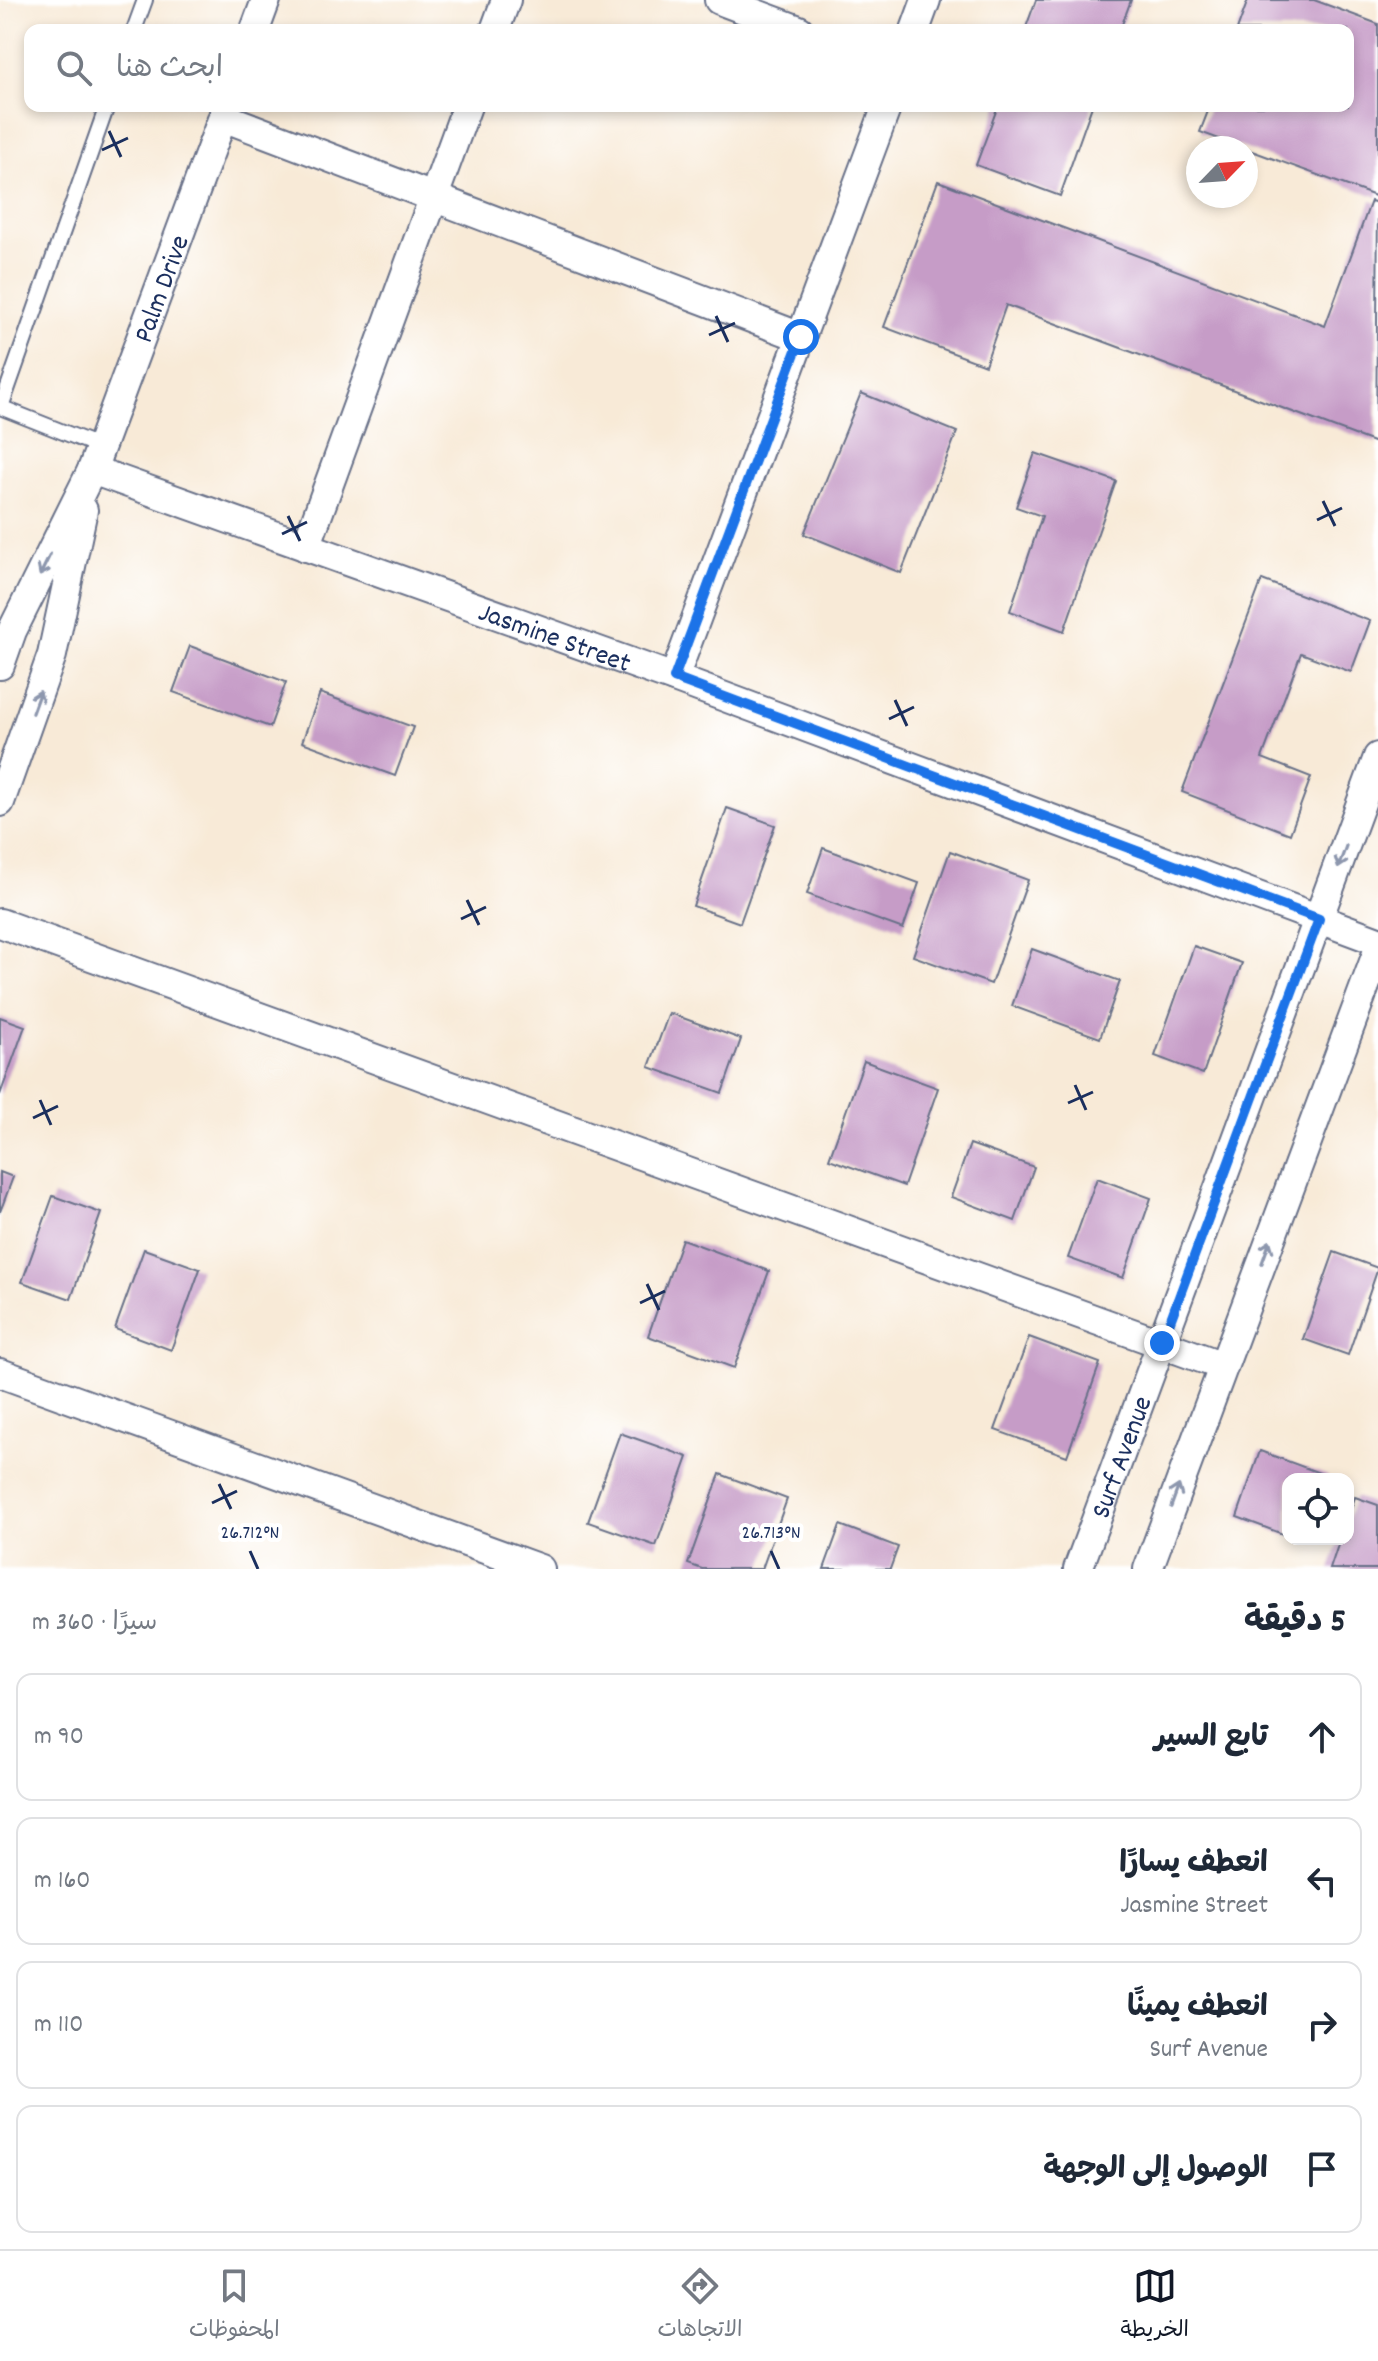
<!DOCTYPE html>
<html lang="ar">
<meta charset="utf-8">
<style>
:root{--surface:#fff;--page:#f2f2f3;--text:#1f2937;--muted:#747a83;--line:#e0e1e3;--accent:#111827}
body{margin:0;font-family:Dekko,"Playpen Sans Arabic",sans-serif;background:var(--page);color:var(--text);direction:rtl}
.controls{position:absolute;right:24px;bottom:24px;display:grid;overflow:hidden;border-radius:16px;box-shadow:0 4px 12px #0003}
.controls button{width:72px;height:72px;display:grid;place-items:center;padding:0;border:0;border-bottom:2px solid var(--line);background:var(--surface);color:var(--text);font:40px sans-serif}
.compass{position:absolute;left:1186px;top:136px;width:72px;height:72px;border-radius:50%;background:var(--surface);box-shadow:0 4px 12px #0003;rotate:65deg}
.stop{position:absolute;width:24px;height:24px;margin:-18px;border:6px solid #1a73e8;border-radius:50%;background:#fff}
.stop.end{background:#1a73e8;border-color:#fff;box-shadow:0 2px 8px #0008}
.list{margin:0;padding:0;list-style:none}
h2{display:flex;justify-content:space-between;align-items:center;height:104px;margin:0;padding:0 32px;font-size:34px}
h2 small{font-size:26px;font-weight:400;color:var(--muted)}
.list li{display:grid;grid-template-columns:52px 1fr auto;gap:24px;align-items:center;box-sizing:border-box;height:128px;margin:0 16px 16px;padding:0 16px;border:2px solid var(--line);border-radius:16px}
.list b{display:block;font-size:30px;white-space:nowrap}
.list p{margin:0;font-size:26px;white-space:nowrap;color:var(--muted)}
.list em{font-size:26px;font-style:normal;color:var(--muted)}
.icon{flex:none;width:44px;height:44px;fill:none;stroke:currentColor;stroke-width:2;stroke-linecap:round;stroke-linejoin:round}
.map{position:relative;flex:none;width:1378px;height:1569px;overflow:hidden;direction:ltr}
.search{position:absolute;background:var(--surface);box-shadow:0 4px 12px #0003;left:24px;right:24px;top:24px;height:88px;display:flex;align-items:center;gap:20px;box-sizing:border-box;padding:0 28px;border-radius:16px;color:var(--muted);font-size:30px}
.sheet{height:680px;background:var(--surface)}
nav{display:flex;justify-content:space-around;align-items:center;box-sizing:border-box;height:112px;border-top:2px solid var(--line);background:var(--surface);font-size:22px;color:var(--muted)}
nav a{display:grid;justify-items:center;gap:4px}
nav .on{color:var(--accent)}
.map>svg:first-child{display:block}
.building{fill:#c69cc7}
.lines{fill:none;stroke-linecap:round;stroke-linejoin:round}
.service-casing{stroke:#687088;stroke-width:18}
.minor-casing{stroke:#687088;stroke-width:32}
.service{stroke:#fff;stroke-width:14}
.minor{stroke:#fff;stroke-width:28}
.oneway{stroke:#8d97ae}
.route{stroke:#1a73e8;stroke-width:10}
.ticks{fill:none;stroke:#1b2f5e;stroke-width:3}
.labels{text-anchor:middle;stroke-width:8;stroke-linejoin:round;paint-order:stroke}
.street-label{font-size:28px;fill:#1b2f5e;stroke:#fff}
.ticks-label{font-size:20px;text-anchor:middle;fill:#1b2f5e;stroke:#fff;stroke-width:8;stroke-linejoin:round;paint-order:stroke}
</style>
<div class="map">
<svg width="1378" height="1569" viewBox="0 0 1378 1569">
<rect width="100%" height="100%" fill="#fff"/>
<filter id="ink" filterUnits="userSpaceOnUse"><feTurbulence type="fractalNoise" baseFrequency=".0125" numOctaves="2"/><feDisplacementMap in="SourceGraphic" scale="16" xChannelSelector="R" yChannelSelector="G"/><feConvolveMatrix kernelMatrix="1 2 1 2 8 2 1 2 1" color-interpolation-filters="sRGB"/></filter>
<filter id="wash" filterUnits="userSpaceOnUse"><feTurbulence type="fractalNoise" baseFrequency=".006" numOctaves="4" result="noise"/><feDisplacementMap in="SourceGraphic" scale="32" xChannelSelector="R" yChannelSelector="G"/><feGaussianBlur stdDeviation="1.8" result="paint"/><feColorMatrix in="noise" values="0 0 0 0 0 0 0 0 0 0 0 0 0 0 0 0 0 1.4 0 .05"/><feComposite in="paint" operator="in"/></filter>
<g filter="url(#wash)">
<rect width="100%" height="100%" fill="#f8ead7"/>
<g id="blocks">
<!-- building -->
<g class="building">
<path d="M1036 0H1131L1120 30H1025Z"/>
<path d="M1248 0H1314L1378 24V197L1200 132 1210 106H1348V30H1237Z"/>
<path d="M998 106H1092L1060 196 976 165Z"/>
<path d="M938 181 1325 326 1371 201 1378 203 1376 443 1006 305 985 365 884 327Z"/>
<path d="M861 393 957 432 901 573 804 534Z"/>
<path d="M1035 453 1116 481 1064 631 1010 611 1042 516 1016 507Z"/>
<path d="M1262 580 1370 621 1351 672 1301 653 1262 758 1311 777 1290 834 1182 792Z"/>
<path d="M190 646 286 682 270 727 173 692Z"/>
<path d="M320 693 413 727 395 776 302 742Z"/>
<path d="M727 808 775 825 740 923 693 906Z"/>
<path d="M823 848 919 883 903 929 807 894Z"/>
<path d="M950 851 1028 880 991 984 913 956Z"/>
<path d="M1194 946 1242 963 1203 1074 1155 1056Z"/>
<path d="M1032 949 1120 981 1100 1038 1012 1006Z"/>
<path d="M669 1013 741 1039 722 1093 649 1067Z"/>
<path d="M0 1017 25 1026 0 1095Z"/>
<path d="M864 1061 938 1088 904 1186 829 1159Z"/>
<path d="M970 1144 1034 1167 1015 1221 951 1197Z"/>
<path d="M0 1172 13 1177 0 1212Z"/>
<path d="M1097 1178 1151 1198 1123 1278 1068 1258Z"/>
<path d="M53 1196 101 1213 71 1299 22 1282Z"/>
<path d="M682 1239 769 1271 734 1368 648 1336Z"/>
<path d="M144 1249 200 1269 171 1350 115 1329Z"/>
<path d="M1334 1252 1378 1268 1348 1355 1303 1339Z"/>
<path d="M1029 1337 1100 1363 1067 1456 995 1430Z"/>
<path d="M620 1433 688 1457 656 1546 588 1522Z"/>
<path d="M1260 1451 1328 1476 1327 1479H1288V1536L1237 1517Z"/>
<path d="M720 1474 787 1499 762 1569H702L688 1564Z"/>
<path d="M1355 1497 1378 1505V1569H1330L1340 1539H1348V1518Z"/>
<path d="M840 1525 898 1547 890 1569H824Z"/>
</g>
</g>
</g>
<g filter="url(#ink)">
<use href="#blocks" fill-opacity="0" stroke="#687088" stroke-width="2"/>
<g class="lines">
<defs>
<g id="service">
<path d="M134 30 145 0"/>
<path d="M0 407 101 447"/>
<path d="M1 407 107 106"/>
</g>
<g id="minor">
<path d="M719 0 799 30"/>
<path d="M255 30 266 0"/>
<path d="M495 30 506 0"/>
<path d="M915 30 926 0"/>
<path d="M223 117 801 337"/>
<path id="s1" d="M92 470 674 678 1378 941"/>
<path d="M306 547 467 106"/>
<path id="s2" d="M0 665 12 631 92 470 227 106"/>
<path d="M674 678 887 106"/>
<path d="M0 802 52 655 83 510"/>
<path d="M0 923 1223 1366"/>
<path d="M0 1373 540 1569"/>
<path id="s3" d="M1078 1569 1378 757"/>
<path d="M1148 1569 1378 951"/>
</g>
</defs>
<!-- service casing -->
<use href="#service" class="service-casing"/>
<!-- minor casing -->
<use href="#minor" class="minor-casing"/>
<!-- service -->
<use href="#service" class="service"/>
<!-- minor -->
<use href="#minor" class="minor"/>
</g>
<!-- one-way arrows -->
<defs><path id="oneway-shaft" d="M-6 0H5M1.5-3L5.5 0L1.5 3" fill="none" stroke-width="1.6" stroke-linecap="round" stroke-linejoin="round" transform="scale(2)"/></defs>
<g class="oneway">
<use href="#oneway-shaft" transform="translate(45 565) rotate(116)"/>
<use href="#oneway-shaft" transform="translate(36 702) rotate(-70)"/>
<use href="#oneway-shaft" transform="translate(1342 857) rotate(110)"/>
<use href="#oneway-shaft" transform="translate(1266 1252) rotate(-70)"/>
<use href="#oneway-shaft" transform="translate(1175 1496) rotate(-70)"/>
</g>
</g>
<g class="lines" filter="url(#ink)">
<!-- route -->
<path class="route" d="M801 337 674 678 1319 919 1162 1343"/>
</g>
<!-- ticks -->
<path class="ticks" d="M109 131 121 157M102 150 128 138M716 316 728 342M709 335 735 323M1323 501 1335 526M288 516 300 541M1317 520 1342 508M282 534 307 522M895 700 907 726M889 719 914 707M467 900 479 925M461 919 486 907M1075 1085 1086 1110M40 1100 51 1125M1068 1103 1093 1092M33 1118 58 1106M647 1284 659 1310M640 1303 665 1291M219 1484 231 1509M212 1503 237 1491M250 1551 258 1569M771 1551 779 1569"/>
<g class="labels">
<!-- street labels -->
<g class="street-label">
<text dy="10" stroke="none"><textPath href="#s2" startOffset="410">Palm Drive</textPath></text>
<text dy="10" stroke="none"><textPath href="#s1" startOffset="492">Jasmine Street</textPath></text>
<text dy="10" stroke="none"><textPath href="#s3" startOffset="120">Surf Avenue</textPath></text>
</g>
</g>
<g class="ticks-label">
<text x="250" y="1538">26.712°N</text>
<text x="771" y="1538">26.713°N</text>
</g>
</svg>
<div class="controls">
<button><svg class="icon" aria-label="locate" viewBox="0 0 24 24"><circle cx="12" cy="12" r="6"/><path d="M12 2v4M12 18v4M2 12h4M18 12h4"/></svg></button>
</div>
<svg class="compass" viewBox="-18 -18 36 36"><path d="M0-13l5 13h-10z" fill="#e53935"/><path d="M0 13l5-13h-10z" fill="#747a83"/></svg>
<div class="stop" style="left:801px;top:337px"></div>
<div class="stop end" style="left:1162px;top:1343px"></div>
<div class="search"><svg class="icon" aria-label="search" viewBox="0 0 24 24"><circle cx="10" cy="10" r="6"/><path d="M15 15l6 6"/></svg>ابحث هنا</div>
</div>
<section class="sheet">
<h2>5 دقيقة<small>سيرًا · 360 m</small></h2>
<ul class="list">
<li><svg class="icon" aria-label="ahead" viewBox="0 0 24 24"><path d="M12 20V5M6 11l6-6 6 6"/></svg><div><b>تابع السير</b></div><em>90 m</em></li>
<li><svg class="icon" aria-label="left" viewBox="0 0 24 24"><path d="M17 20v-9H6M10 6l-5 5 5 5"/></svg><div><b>انعطف يسارًا</b><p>Jasmine Street</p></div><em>160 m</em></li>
<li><svg class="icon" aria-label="right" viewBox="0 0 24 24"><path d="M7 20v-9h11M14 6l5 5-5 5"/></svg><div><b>انعطف يمينًا</b><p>Surf Avenue</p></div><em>110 m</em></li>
<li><svg class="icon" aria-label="arrive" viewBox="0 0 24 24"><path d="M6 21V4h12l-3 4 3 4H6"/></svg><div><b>الوصول إلى الوجهة</b></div></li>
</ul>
</section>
<nav>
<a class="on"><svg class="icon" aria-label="map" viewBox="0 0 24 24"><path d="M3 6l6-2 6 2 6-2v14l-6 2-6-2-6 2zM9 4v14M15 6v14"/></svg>الخريطة</a>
<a><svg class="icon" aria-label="directions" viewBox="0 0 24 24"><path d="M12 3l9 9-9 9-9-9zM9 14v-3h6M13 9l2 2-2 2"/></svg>الاتجاهات</a>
<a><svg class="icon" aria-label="saved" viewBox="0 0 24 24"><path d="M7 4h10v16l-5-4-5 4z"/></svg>المحفوظات</a>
</nav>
